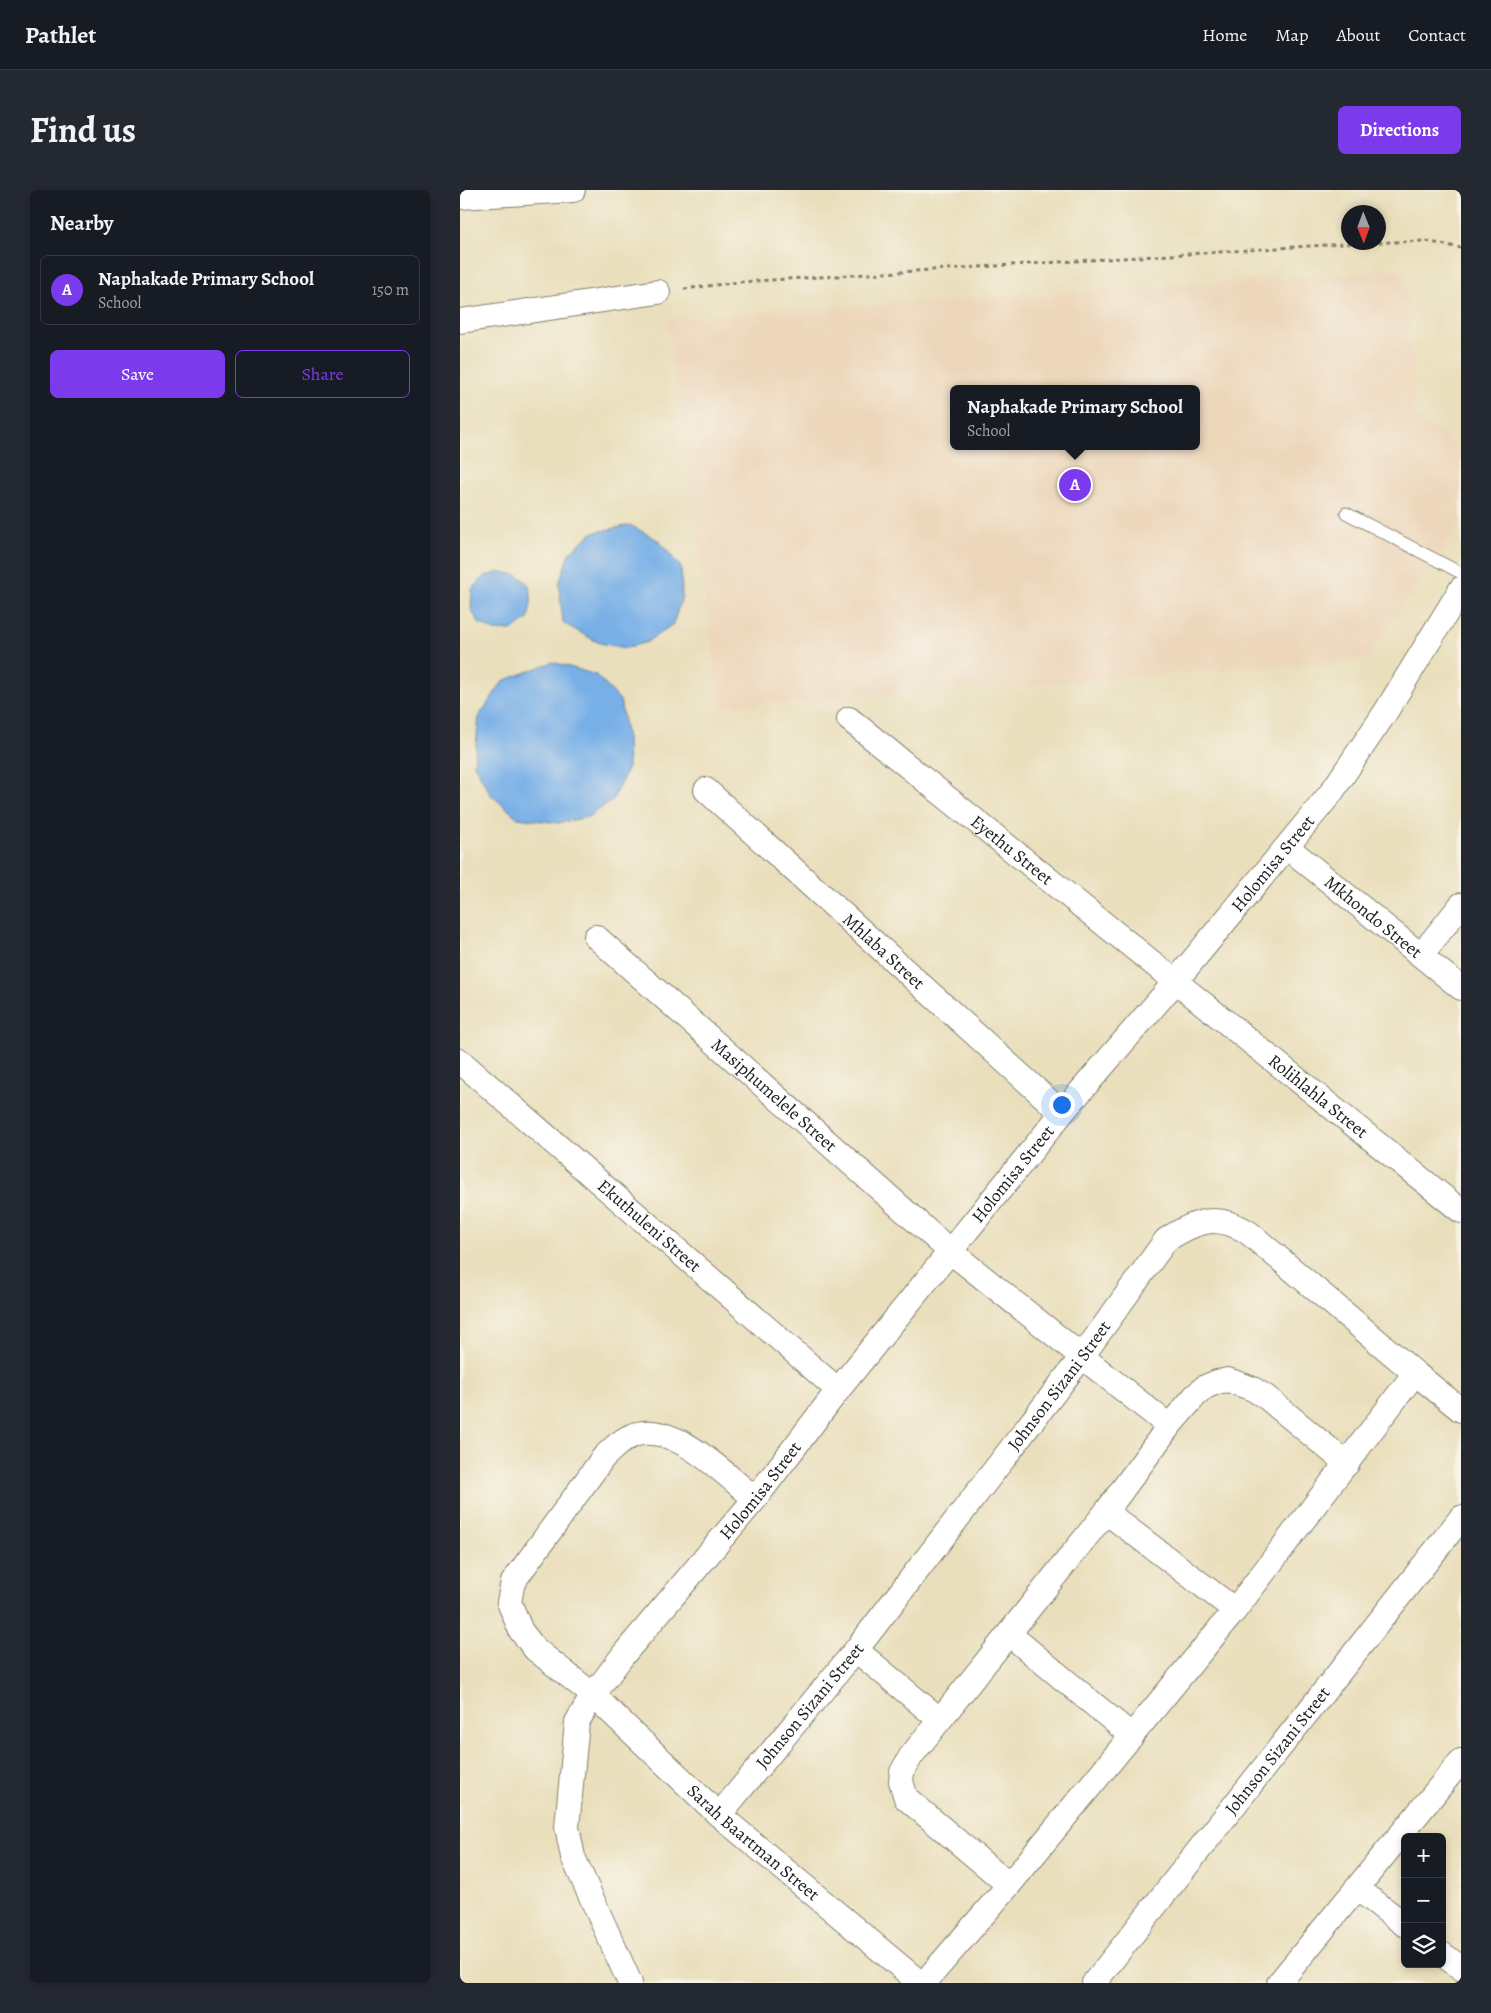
<!DOCTYPE html>
<meta charset="utf-8">
<style>
:root{--surface:#171b24;--page:#242831;--text:#f1f3f6;--muted:#9ea1a6;--line:#363941;--accent:#7c3aed}
body{margin:0;font-family:Alegreya,serif;background:var(--page);color:var(--text)}
.controls{position:absolute;right:15px;bottom:15px;display:grid;overflow:hidden;border-radius:8px;box-shadow:0 2px 8px #0003}
.controls button{width:45px;height:45px;display:grid;place-items:center;padding:0;border:0;border-bottom:1px solid var(--line);background:var(--surface);color:var(--text);font:25px sans-serif}
.compass{position:absolute;left:881px;top:15px;width:45px;height:45px;border-radius:50%;background:var(--surface);box-shadow:0 2px 8px #0003;rotate:179deg}
.you{position:absolute;left:601px;top:914px;width:18px;height:18px;margin:-12px;border:4px solid #fff;border-radius:50%;background:#1a73e8;box-shadow:0 0 0 8px #1a73e833}
.badge{display:grid;place-items:center;width:32px;height:32px;border-radius:50%;background:var(--accent);color:#fff;font-size:16px;font-weight:700}
.pin{position:absolute;translate:-50% -50%;border:2px solid #fff;box-shadow:0 1px 5px #0006}
.popup{position:absolute;left:490px;top:195px;width:250px;height:65px;box-sizing:border-box;display:grid;place-content:center;border-radius:8px;background:var(--surface);filter:drop-shadow(0 1px 4px #0005);font-size:16px;white-space:nowrap;color:var(--muted)}
.popup b{font-size:19px;color:var(--text)}
.popup::after{content:'';position:absolute;left:50%;top:100%;margin-left:-10px;border:10px solid transparent;border-top-color:var(--surface)}
.list{margin:0;padding:0;list-style:none}
h2{display:flex;justify-content:space-between;align-items:center;height:65px;margin:0;padding:0 20px;font-size:21px}
h2 small{font-size:16px;font-weight:400;color:var(--muted)}
.list li{display:grid;grid-template-columns:32px 1fr auto;gap:15px;align-items:center;box-sizing:border-box;height:70px;margin:0 10px 10px;padding:0 10px;border:1px solid var(--line);border-radius:8px}
.list b{display:block;font-size:19px;white-space:nowrap}
.list p{margin:0;font-size:16px;white-space:nowrap;color:var(--muted)}
.list em{font-size:16px;font-style:normal;color:var(--muted)}
.actions{display:flex;gap:10px;padding:15px 20px}
.actions a{flex:1;padding:11px 0;border:1px solid var(--accent);border-radius:8px;text-align:center;font-size:18px;color:var(--accent)}
.actions .main{background:var(--accent);color:#fff}
.icon{flex:none;width:28px;height:28px;fill:none;stroke:currentColor;stroke-width:2;stroke-linecap:round;stroke-linejoin:round}
.map{position:relative;flex:none;width:1001px;height:1793px;overflow:hidden;border-radius:8px}
header{display:flex;align-items:center;gap:30px;box-sizing:border-box;height:70px;padding:0 25px;background:var(--surface);border-bottom:1px solid var(--line)}
header strong{font-size:24px}
nav{display:flex;gap:28px;margin-inline-start:auto;font-size:18px}
.intro{display:flex;align-items:center;justify-content:space-between;box-sizing:border-box;height:120px;padding:0 30px}
h1{margin:0;font-size:35px}
.button{padding:12px 22px;border-radius:8px;background:var(--accent);color:#fff;font-size:18px;font-weight:700}
main{display:flex;gap:30px;padding:0 30px}
aside{flex:1;background:var(--surface);border-radius:8px;box-shadow:0 2px 8px #0003}
.map>svg:first-child{display:block}
.built{fill:#edd7bb;fill-rule:evenodd}
.water{fill:#77afe7;stroke:#4a6682}
.lines{fill:none;stroke-linecap:round;stroke-linejoin:round}
.lane-casing{stroke:#837e6c;stroke-width:13}
.street-casing{stroke:#837e6c;stroke-width:26}
.path{stroke:#837e6c;stroke-width:3;stroke-dasharray:4 4;stroke-linecap:butt}
.lane{stroke:#fff;stroke-width:11}
.street{stroke:#fff;stroke-width:24}
.labels{text-anchor:middle;stroke-width:4.5;stroke-linejoin:round;paint-order:stroke}
.street-label{font-size:18px;fill:#1c1c1c;stroke:#f7f3e8}
</style>
<header>
<strong>Pathlet</strong>
<nav><a>Home</a><a>Map</a><a>About</a><a>Contact</a></nav>
</header>
<div class="intro"><h1>Find us</h1><a class="button">Directions</a></div>
<main>
<aside>
<h2>Nearby<small></small></h2>
<ul class="list">
<li><span class="badge">A</span><div><b>Naphakade Primary School</b><p>School</p></div><em>150 m</em></li>
</ul>
<div class="actions"><a class="main">Save</a><a>Share</a></div>
</aside>
<div class="map">
<svg width="1001" height="1793" viewBox="0 0 1001 1793">
<rect width="100%" height="100%" fill="#f7f3e8"/>
<filter id="ink" filterUnits="userSpaceOnUse"><feTurbulence type="fractalNoise" baseFrequency=".02" numOctaves="2"/><feDisplacementMap in="SourceGraphic" scale="10" xChannelSelector="R" yChannelSelector="G"/><feConvolveMatrix kernelMatrix="1 2 1 2 8 2 1 2 1" color-interpolation-filters="sRGB"/></filter>
<filter id="wash" filterUnits="userSpaceOnUse"><feTurbulence type="fractalNoise" baseFrequency=".0096" numOctaves="4" result="noise"/><feDisplacementMap in="SourceGraphic" scale="20" xChannelSelector="R" yChannelSelector="G"/><feGaussianBlur stdDeviation="1.12" result="paint"/><feColorMatrix in="noise" values="0 0 0 0 0 0 0 0 0 0 0 0 0 0 0 0 0 1.4 0 .05"/><feComposite in="paint" operator="in"/></filter>
<g filter="url(#wash)">
<rect width="100%" height="100%" fill="#eadfbc"/>
<!-- built -->
<path class="built" d="M946 80 955 226 1001 259V332L905 470 260 517 207 129ZM494 199H736V256H494Z"/>
<!-- water -->
<g class="water">
<path d="M170 335 198 350 221 377 222 407 213 434 187 452 166 458 139 453 103 433 99 394 109 363 132 343Z"/>
<path d="M40 382C73 385 75 401 68 429L53 440 34 441 19 433 11 419 12 399 25 386Z"/>
<path d="M93 472 136 485 160 510 167 548 168 578 152 611 128 627 98 633 58 628 31 605 14 574 19 526 43 491Z"/>
</g>
</g>
<g filter="url(#ink)">
<g class="lines">
<defs>
<path id="lane" d="M886 323 1001 383"/>
<g id="street">
<path d="M0 7 113 0"/>
<path d="M0 131 198 102"/>
<path id="s1" d="M389 529 1001 1021"/>
<path id="s2" d="M246 600 602 923"/>
<path id="s3" d="M827 657 1001 798"/>
<path id="s4" d="M136 747 491 1062 709 1236"/>
<path d="M961 765 1001 715"/>
<path id="s5" d="M0 871 378 1200"/>
<path id="s6" d="M295 1309C267 1286 217 1234 177 1244 163 1248 153 1258 143 1268L53 1392 49 1412 61 1441 75 1459 133 1505 259 1625 460 1793"/>
<path d="M646 1322 775 1420"/>
<path d="M549 1444 672 1546"/>
<path d="M396 1460 479 1529"/>
<path id="s7" d="M259 1625 396 1460 621 1168 706 1050C737 1030 757 1023 789 1043L955 1183 1001 1220"/>
<path d="M549 1695 446 1608 441 1591 442 1582 451 1566 646 1322 709 1236 735 1206 745 1197 757 1192 768 1190 793 1199 806 1207 887 1274"/>
<path d="M898 1699 945 1735"/>
<path d="M982 1764 1001 1778"/>
<path id="s8" d="M170 1793 113 1667 107 1637 117 1532 133 1505 164 1464 295 1309 378 1200 602 923 715 792 871 603 925 523 1001 399"/>
<path d="M464 1793 549 1695 775 1420 955 1183"/>
<path id="s9" d="M634 1793 1001 1328"/>
<path d="M819 1793 1001 1571"/>
</g>
</defs>
<!-- lane casing -->
<use href="#lane" class="lane-casing"/>
<!-- street casing -->
<use href="#street" class="street-casing"/>
<!-- path -->
<path class="path" d="M224 99 279 92 900 53 966 51 1001 58"/>
<!-- lane -->
<use href="#lane" class="lane"/>
<!-- street -->
<use href="#street" class="street"/>
</g>
</g>
<g class="labels">
<!-- street labels -->
<g class="street-label">
<text dy="6" stroke="none"><textPath href="#s1" startOffset="209">Eyethu Street</textPath></text>
<text dy="6" stroke="none"><textPath href="#s8" startOffset="1380">Holomisa Street</textPath></text>
<text dy="6" stroke="none"><textPath href="#s3" startOffset="111">Mkhondo Street</textPath></text>
<text dy="6" stroke="none"><textPath href="#s2" startOffset="240">Mhlaba Street</textPath></text>
<text dy="6" stroke="none"><textPath href="#s4" startOffset="238">Masiphumelele Street</textPath></text>
<text dy="6" stroke="none"><textPath href="#s1" startOffset="602">Rolihlahla Street</textPath></text>
<text dy="6" stroke="none"><textPath href="#s8" startOffset="975">Holomisa Street</textPath></text>
<text dy="6" stroke="none"><textPath href="#s5" startOffset="251">Ekuthuleni Street</textPath></text>
<text dy="6" stroke="none"><textPath href="#s7" startOffset="548">Johnson Sizani Street</textPath></text>
<text dy="6" stroke="none"><textPath href="#s8" startOffset="570">Holomisa Street</textPath></text>
<text dy="6" stroke="none"><textPath href="#s7" startOffset="142">Johnson Sizani Street</textPath></text>
<text dy="6" stroke="none"><textPath href="#s9" startOffset="296">Johnson Sizani Street</textPath></text>
<text dy="6" stroke="none"><textPath href="#s6" startOffset="701">Sarah Baartman Street</textPath></text>
</g>
</g>
</svg>
<div class="controls">
<button>+</button>
<button>−</button>
<button><svg class="icon" aria-label="layers" viewBox="0 0 24 24"><path d="M12 4l9 5-9 5-9-5zM3 14l9 5 9-5"/></svg></button>
</div>
<svg class="compass" viewBox="-18 -18 36 36"><path d="M0-13l5 13h-10z" fill="#e53935"/><path d="M0 13l5-13h-10z" fill="#9ea1a6"/></svg>
<div class="you"></div>
<div class="pin badge" style="left:615px;top:295px">A</div>
<div class="popup"><b>Naphakade Primary School</b>School</div>
</div>
</main>
